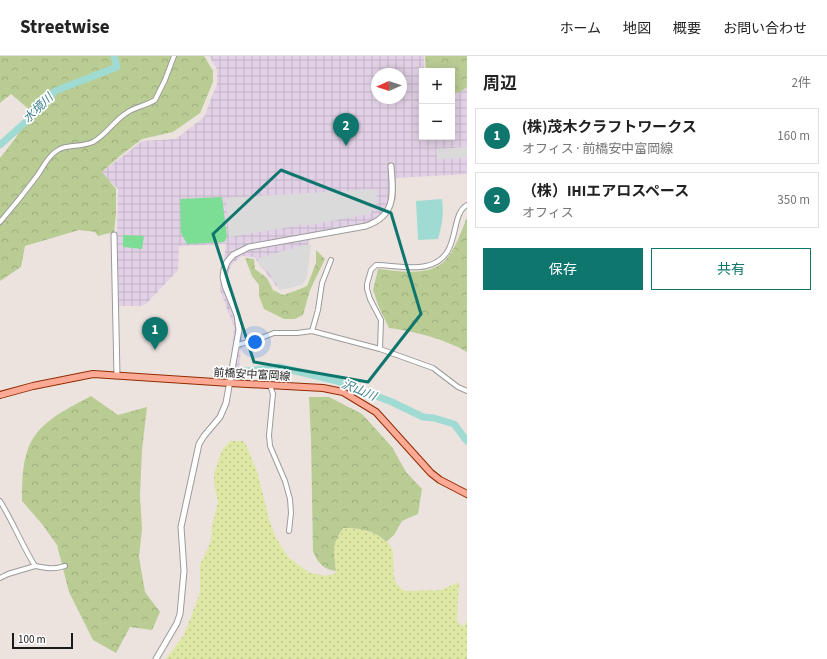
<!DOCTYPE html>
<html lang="ja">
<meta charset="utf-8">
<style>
:root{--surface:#fff;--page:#f6f6f6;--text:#222;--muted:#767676;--line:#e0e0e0;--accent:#0f766e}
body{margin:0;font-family:"Source Sans 3","Noto Sans JP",sans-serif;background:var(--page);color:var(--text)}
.controls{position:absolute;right:12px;top:12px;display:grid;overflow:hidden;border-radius:0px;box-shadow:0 2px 10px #0003}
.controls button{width:36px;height:36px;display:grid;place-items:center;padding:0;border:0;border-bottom:1px solid var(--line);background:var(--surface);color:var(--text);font:20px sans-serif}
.compass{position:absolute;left:371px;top:12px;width:36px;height:36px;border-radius:50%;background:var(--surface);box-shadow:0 2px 10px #0003;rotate:267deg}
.scale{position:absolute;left:12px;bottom:10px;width:61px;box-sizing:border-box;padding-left:4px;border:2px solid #1a1a1a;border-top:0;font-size:11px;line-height:14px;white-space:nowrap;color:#1a1a1a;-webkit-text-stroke:3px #fff;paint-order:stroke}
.you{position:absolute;left:255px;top:286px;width:14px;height:14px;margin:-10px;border:3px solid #fff;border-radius:50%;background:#1a73e8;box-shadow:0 0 0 6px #1a73e833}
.badge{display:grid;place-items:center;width:26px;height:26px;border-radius:50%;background:var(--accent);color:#fff;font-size:13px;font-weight:700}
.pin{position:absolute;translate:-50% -33px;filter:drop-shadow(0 1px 2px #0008)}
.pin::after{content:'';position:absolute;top:21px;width:14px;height:12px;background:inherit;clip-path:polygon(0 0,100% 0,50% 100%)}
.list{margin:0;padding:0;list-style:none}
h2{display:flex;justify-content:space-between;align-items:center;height:52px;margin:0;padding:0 16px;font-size:17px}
h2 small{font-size:13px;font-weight:400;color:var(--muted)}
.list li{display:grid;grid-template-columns:26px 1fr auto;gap:12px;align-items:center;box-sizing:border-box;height:56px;margin:0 8px 8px;padding:0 8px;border:1px solid var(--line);border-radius:0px}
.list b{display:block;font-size:15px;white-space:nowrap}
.list p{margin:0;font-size:13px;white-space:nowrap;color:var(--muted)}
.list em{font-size:13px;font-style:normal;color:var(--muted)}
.actions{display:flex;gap:8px;padding:12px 16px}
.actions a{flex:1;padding:9px 0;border:1px solid var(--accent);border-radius:0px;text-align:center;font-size:14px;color:var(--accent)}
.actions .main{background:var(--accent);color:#fff}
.map{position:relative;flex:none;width:467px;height:603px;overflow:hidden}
header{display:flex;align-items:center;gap:24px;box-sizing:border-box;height:56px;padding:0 20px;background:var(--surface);border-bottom:1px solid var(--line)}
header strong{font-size:19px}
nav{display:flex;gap:22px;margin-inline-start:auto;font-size:14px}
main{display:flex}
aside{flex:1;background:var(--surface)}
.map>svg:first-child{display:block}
.industrial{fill:url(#industrial-grid);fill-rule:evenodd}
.grass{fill:url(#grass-dots)}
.forest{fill:url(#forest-crowns)}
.pitch{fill:#7cdd94}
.parking{fill:#dadada}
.water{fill:#9fdbd2}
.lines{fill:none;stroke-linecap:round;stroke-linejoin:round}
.river{stroke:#9fdbd2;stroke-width:7}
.minor-casing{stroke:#9b9b9b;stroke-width:6}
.tertiary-casing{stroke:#9b9b9b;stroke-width:7}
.primary-casing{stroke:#912c00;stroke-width:8}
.minor{stroke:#fff;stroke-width:4}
.tertiary{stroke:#fff;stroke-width:5}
.primary{stroke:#fcaa95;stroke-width:6}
.marked{fill:none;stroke:#0f766e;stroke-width:3;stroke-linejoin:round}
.labels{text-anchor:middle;stroke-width:3.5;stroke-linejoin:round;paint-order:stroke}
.street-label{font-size:11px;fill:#1a1a1a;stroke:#fff}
.water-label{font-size:12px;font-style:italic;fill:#3d808b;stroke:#fff}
</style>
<header>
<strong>Streetwise</strong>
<nav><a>ホーム</a><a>地図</a><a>概要</a><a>お問い合わせ</a></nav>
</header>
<main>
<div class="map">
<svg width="467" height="603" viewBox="0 0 467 603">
<defs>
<pattern id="industrial-grid" width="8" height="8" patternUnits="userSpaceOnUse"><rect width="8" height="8" fill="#e2d1e6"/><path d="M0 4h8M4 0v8" fill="none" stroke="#c1b3c5"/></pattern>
<pattern id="grass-dots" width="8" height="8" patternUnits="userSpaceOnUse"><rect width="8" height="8" fill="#dee8a4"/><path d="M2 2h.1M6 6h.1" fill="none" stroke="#bec68d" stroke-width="1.8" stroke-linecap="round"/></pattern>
<pattern id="forest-crowns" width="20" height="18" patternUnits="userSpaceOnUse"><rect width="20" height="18" fill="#b9cc94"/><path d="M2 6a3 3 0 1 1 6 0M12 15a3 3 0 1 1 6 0" fill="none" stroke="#9eaf7f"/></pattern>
</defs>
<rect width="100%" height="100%" fill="#ece3df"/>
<!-- industrial -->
<path class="industrial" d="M209 0H424V15H422V81H452V39H454L467 26V118L396 122V141L392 154 377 169 309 183 303 220 298 225 277 231 254 201 242 200 232 208 228 218V229L240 255 242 284 238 324 229 320 234 271 220 234 226 188 179 190 178 214 146 248 140 250H119L117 179 118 133 101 117 142 85 176 83 204 61 217 28V13ZM377 18H401V42H377Z"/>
<!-- grass -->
<path class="grass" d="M230 385H242L245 387 257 415 270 466 276 482 288 501 308 516 325 520 334 518 336 515C334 494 331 491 343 472 358 472 376 474 386 486H388L393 495 394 519 395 525 399 531 405 535 441 534 459 526 457 565 464 571 467 564V603H166L184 579 200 537V509L211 485 212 470 218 446 214 428V418L222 394Z"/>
<!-- forest -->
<g class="forest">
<path d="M0 0H204L213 15V26L200 57 173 76 142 83 120 100 102 116 116 133V158L114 176 98 180 95 176 79 174 25 190 21 211 0 225V102L15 83 31 55 11 38 0 47Z"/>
<path d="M425 0H467V31L460 36 452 38V15H426Z"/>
<path d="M467 161V296C442 282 417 276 389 272L379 251 373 234 378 213C400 215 433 222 448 201 456 191 462 174 467 161Z"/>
<path d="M316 194 325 203 310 234 303 259 295 263H284L264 253 259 240V229L252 220 245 202 254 203 255 213 267 222 273 234 283 239 295 235 307 230 316 207Z"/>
<path d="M91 340 118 359 147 351 142 394 140 439 142 473 139 501 145 536 160 556 152 574 130 571 116 597 93 584 69 536 57 489 42 468 22 445C22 429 22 411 27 396 35 367 67 353 91 340Z"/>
<path d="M309 341H329L362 358 392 391 406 416 422 433 418 458 402 465 394 479 386 486C376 474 358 472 343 472 331 491 334 494 336 515 324 514 317 506 313 495L311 384Z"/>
</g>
<!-- pitch -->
<g class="pitch">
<path d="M222 141 227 181 224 186 187 188 181 177 180 143Z"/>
<path d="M123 179 144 180 142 193 123 191Z"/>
</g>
<!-- parking -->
<g class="parking">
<path d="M467 91V102L437 103 436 93Z"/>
<path d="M377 133V147L370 158 309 169H302L229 181 226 142Z"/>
<path d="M305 189H311L307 221 302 229 280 234 267 214 259 210 258 202Z"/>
</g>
<!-- water -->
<path class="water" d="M442 143C444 156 442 170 438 183L418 184 416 145Z"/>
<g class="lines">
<!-- river -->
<g class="river">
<path d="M0 89 30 62 55 35 117 11 114 0"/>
<path d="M239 316 279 311 337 325 392 346 423 361 434 362 454 368 467 385"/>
</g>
<defs>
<g id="minor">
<path d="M0 166C13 151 25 136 37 120 43 112 46 103 55 96 66 87 80 92 93 86 106 79 113 66 125 58 134 51 146 50 155 44L165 24 174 0"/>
<path d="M312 275 318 254 322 227 331 204"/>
<path d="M237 289 256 284 274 277H297L312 275 380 293 433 312 458 331 467 335"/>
<path d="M380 293 381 264 370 243 367 233V228L371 214 376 209C393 209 410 214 426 210 463 202 448 160 467 149"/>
<path d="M270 329 273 338 269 379 270 390 285 425 290 443 291 457 289 475"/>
<path d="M0 445C13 466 22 489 35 510L8 518 0 522"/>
<path d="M35 510C47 512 53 514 65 510"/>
</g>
<g id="tertiary">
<path d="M114 179 117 320"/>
<path d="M156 603 177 567 180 558 184 515 181 471 199 388 204 380 220 361 226 347 239 274 237 259 225 230 223 221 224 214 227 206 233 199 249 191 366 170C397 159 393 137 391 110"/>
</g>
<path id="primary" d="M0 339 33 330 93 318 230 327 323 332 343 336 376 356 431 417 440 424 467 438"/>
</defs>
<!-- minor casing -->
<use href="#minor" class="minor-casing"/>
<!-- tertiary casing -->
<use href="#tertiary" class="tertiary-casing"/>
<!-- primary casing -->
<use href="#primary" class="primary-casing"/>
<!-- minor -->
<use href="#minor" class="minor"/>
<!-- tertiary -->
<use href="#tertiary" class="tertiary"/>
<!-- primary -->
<use href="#primary" class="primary"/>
</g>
<!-- marked area -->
<path class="marked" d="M281 114 391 157 421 258 368 326 254 306 213 178Z"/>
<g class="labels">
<!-- street labels -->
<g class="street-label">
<text transform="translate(252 318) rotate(3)" y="4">前橋安中富岡線</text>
</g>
<!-- water labels -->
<g class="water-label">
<text transform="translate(38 52) rotate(-44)" y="4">水境川</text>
<text transform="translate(359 334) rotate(23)" y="4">沢山川</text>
</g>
</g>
</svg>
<div class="controls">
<button>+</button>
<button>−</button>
</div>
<svg class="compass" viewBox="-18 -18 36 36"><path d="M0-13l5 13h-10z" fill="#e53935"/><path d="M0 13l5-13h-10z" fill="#767676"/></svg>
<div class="scale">100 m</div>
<div class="you"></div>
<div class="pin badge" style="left:155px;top:294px">1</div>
<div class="pin badge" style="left:346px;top:90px">2</div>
</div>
<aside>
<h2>周辺<small>2件</small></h2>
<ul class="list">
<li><span class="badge">1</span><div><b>(株)茂木クラフトワークス</b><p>オフィス · 前橋安中富岡線</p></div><em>160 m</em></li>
<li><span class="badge">2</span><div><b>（株）IHIエアロスペース</b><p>オフィス</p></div><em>350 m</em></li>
</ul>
<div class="actions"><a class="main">保存</a><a>共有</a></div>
</aside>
</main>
